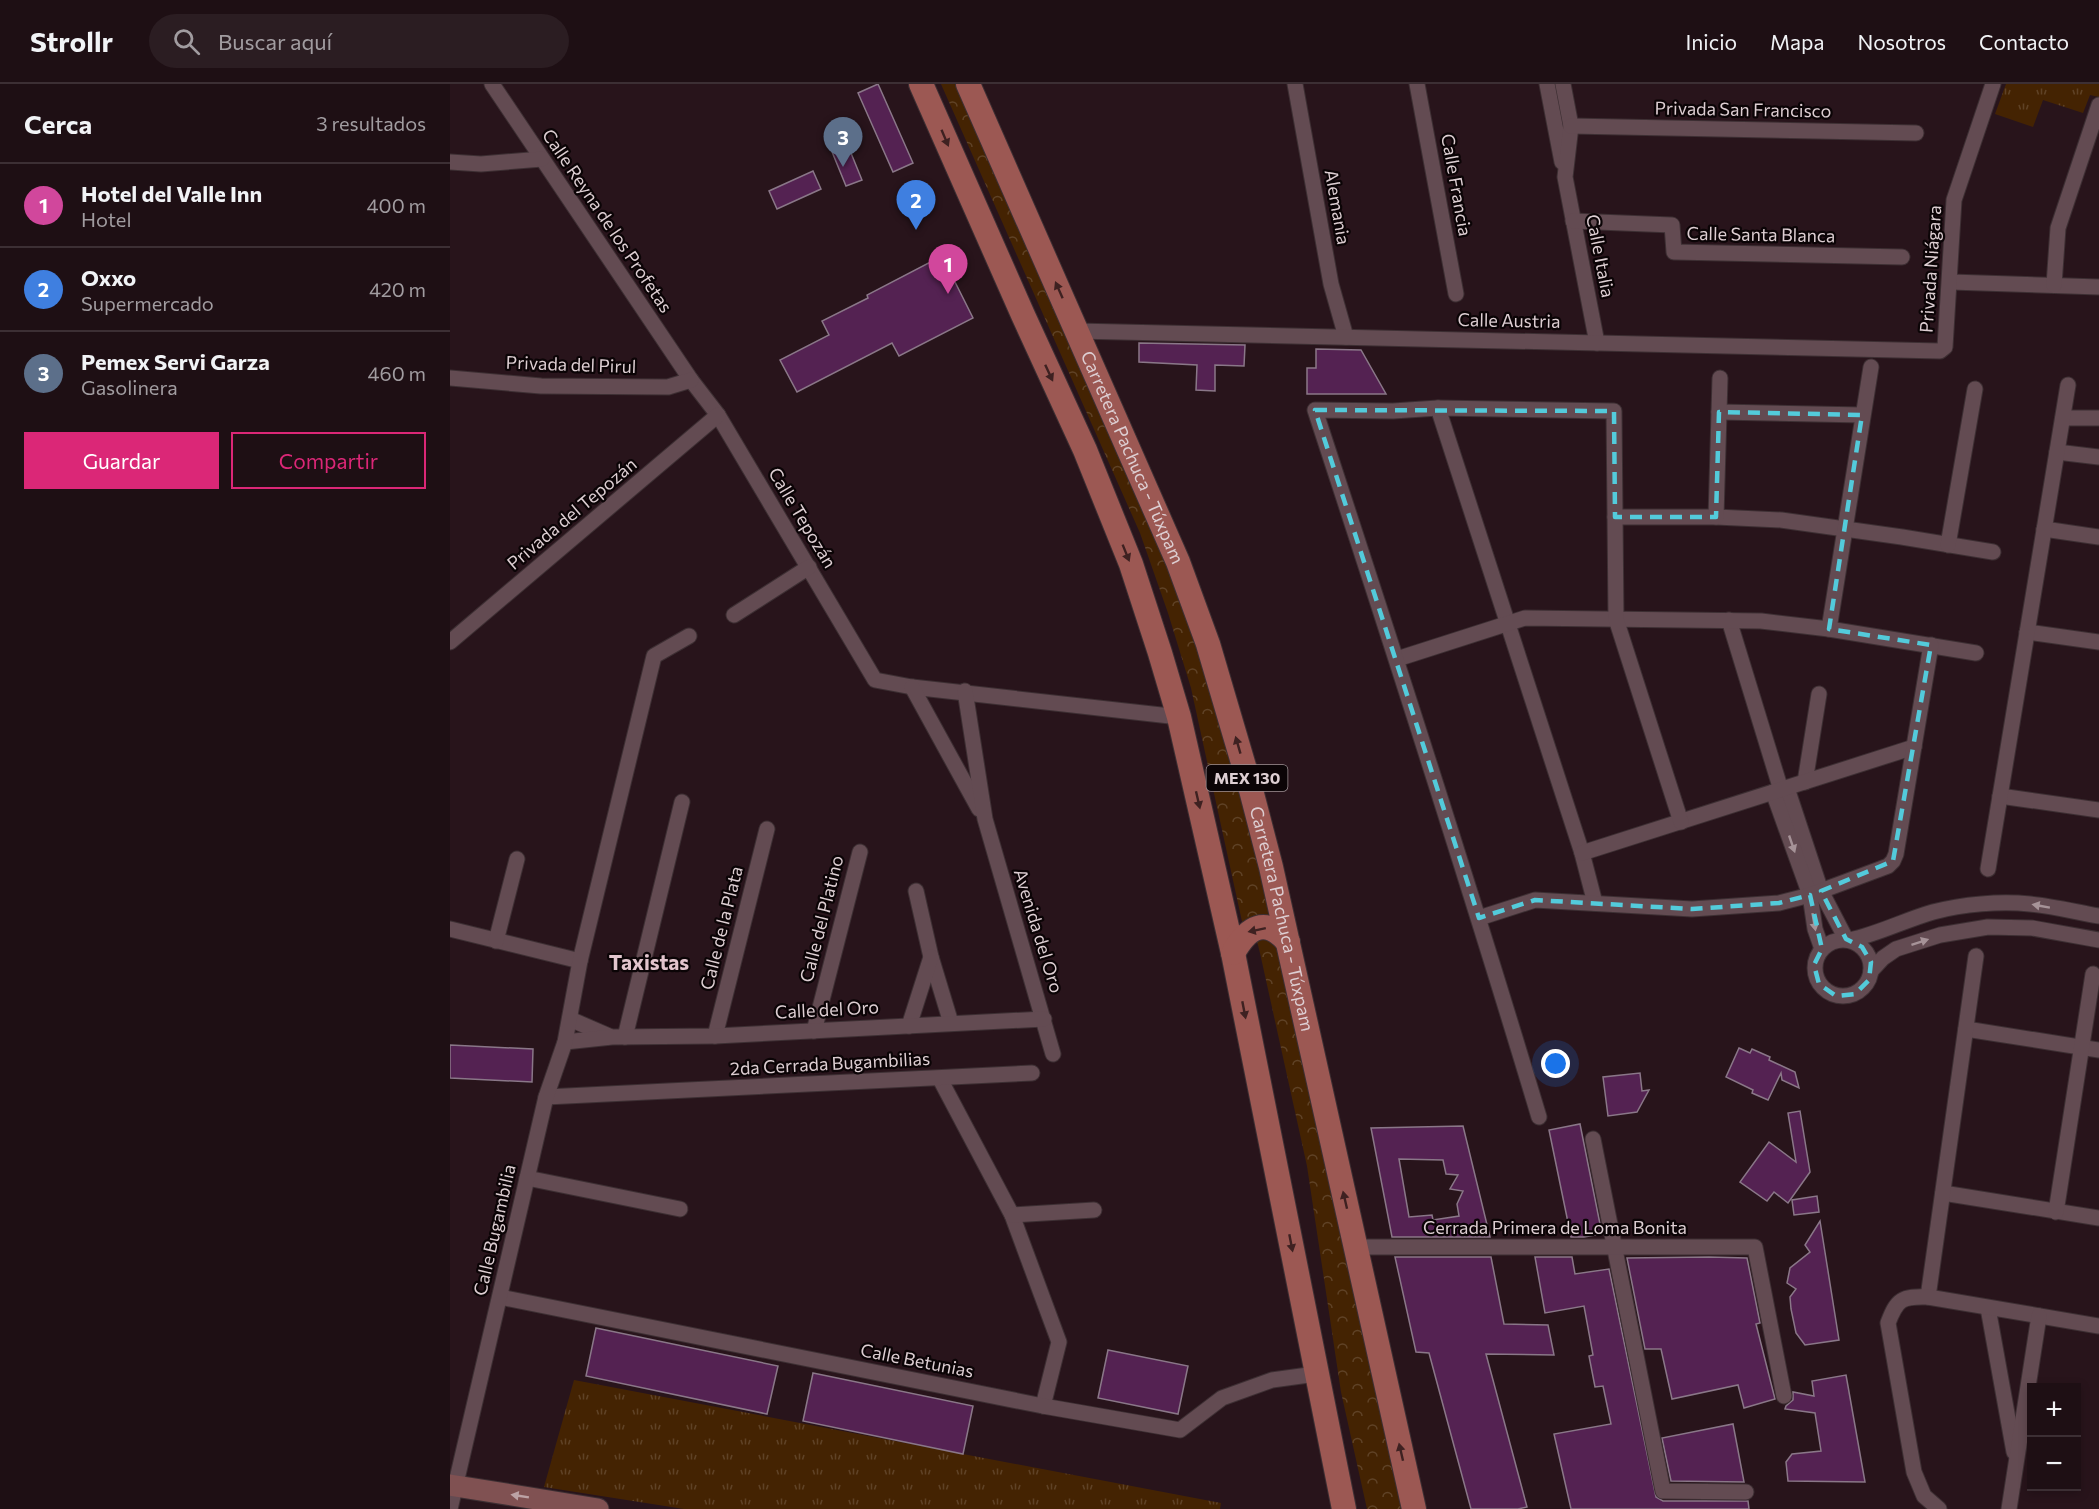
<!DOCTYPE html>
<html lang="es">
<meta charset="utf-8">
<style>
:root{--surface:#1e0f14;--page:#2b1d22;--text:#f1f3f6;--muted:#a19ca0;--line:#3c2f34;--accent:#db2777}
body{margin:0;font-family:Commissioner,sans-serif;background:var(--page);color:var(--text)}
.controls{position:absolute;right:18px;bottom:18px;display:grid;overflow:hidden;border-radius:0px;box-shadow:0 3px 9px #0003}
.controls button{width:54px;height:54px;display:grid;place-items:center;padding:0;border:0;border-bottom:2px solid var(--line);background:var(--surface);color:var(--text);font:30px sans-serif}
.you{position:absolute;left:1106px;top:980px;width:21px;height:21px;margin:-15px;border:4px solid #fff;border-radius:50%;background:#1a73e8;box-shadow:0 0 0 9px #1a73e833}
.badge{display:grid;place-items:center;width:39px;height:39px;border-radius:50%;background:var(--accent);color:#fff;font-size:20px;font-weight:700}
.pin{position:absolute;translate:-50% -50px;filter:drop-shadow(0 2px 3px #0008)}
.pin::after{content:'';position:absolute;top:32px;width:21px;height:18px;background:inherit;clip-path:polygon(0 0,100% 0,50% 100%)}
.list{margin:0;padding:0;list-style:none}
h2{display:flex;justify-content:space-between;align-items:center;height:78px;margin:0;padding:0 24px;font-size:26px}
h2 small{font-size:20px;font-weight:400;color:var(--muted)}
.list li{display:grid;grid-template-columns:39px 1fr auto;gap:18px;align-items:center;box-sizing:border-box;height:84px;padding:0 24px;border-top:2px solid var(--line)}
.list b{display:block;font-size:22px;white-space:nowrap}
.list p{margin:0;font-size:20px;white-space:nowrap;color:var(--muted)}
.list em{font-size:20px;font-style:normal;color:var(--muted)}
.actions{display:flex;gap:12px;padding:18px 24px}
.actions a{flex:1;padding:14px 0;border:2px solid var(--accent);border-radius:0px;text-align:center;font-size:21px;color:var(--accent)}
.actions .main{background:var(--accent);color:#fff}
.icon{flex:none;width:33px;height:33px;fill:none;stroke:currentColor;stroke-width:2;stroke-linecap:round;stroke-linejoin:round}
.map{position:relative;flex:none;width:1649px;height:1425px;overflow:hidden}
header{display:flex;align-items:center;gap:36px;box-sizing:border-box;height:84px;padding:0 30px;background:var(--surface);border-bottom:2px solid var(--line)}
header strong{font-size:28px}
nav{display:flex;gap:33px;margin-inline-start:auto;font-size:21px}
.search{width:420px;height:54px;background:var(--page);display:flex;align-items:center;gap:15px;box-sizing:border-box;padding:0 21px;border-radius:33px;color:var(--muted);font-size:22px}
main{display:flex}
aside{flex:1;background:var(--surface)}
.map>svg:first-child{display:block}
.grass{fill:url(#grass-tufts)}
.forest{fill:url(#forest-crowns)}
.building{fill:#542252;stroke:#8a7788;stroke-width:1.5;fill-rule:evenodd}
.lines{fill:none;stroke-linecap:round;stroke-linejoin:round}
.street-casing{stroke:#3d2f33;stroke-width:17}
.secondary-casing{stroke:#3d2f33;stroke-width:23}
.primary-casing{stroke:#3d2f33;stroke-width:26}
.street{stroke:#634b52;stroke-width:15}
.secondary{stroke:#805152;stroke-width:21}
.primary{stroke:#9c5853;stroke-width:24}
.oneway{fill:#3e2121}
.oneway2{fill:#a69398}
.oneway3{fill:#bca2a5}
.marked{fill:none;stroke:#53cbdb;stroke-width:4.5;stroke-dasharray:12 8;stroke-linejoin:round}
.labels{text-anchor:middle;stroke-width:4.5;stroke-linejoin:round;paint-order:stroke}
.shield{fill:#0b0406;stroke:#9e9195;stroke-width:1.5}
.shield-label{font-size:16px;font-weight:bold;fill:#ddced2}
.street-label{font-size:18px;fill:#ddced2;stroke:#0b0406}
.quarter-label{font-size:21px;font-weight:bold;fill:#e2c5cd;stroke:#0b0406}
</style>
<header>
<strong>Strollr</strong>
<div class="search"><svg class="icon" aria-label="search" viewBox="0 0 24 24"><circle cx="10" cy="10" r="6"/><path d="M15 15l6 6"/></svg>Buscar aquí</div>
<nav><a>Inicio</a><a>Mapa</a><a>Nosotros</a><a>Contacto</a></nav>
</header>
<main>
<aside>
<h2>Cerca<small>3 resultados</small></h2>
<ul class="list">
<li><span class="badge" style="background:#d1479c">1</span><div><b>Hotel del Valle Inn</b><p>Hotel</p></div><em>400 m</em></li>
<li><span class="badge" style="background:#3f7fe0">2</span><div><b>Oxxo</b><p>Supermercado</p></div><em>420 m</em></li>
<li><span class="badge" style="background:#5c6f8a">3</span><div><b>Pemex Servi Garza</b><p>Gasolinera</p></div><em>460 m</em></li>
</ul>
<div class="actions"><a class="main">Guardar</a><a>Compartir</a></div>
</aside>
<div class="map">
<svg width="1649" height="1425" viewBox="0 0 1649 1425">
<defs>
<pattern id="grass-tufts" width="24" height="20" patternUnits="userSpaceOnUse" patternTransform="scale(1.5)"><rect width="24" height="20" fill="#442302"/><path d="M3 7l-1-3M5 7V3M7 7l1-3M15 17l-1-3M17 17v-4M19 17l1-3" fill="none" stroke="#5f4226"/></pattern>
<pattern id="forest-crowns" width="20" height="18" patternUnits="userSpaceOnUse" patternTransform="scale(1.5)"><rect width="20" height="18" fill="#442302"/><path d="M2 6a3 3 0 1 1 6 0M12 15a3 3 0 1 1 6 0" fill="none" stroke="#5f4226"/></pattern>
</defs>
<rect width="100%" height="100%" fill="#28141b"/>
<!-- grass -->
<g class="grass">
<path d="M1556 0H1649V13L1640 11 1633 29 1593 16 1583 43 1545 30Z"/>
<path d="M124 1296 771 1419 770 1425H234L94 1403Z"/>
</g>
<!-- forest -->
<g class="forest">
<path d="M491 0H511L738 524 828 834 793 842 741 604 718 529 690 449Z"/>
<path d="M810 853 824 854 828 867 961 1425H917L891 1308 857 1082 810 869 807 857Z"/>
</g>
<!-- building -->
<g class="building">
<path d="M428 0 463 79 443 88 408 9Z"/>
<path d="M392 47 412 96 396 102 376 53Z"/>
<path d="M363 87 371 105 327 125 319 107Z"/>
<path d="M492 172 523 234 449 272 442 259 347 308 330 276 379 251 372 237 418 214 417 211Z"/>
<path d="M689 259 795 261 794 282 765 281V307L746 306 747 281 689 278Z"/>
<path d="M866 265 911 266 936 310H857V284H866Z"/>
<path d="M0 961 83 965 82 998 0 994Z"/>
<path d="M1289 964 1300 969 1302 965 1320 973 1319 976 1345 988 1349 1004 1332 996 1331 989 1318 1016 1302 1009 1303 1006 1276 993Z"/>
<path d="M1190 989 1192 1007 1199 1006 1187 1028 1158 1032 1153 993Z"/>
<path d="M1350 1027 1360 1088 1338 1119 1324 1108 1317 1117 1290 1098 1319 1058 1346 1078 1338 1029Z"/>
<path d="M1130 1040 1152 1150 1134 1153H1121L1099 1046Z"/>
<path d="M1013 1042 1040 1153H942L921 1044ZM949 1075 993 1076 996 1090 1008 1091 1000 1105 1013 1107 1007 1120 1009 1132 983 1136 982 1131 959 1133Z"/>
<path d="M1367 1112 1369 1128 1344 1131 1342 1116Z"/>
<path d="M1370 1137 1389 1256 1355 1261 1346 1249 1341 1225 1340 1213 1346 1205 1337 1199 1340 1184 1360 1168 1355 1161Z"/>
<path d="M945 1173H1041L1054 1240 1098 1241 1104 1271 1036 1270 1077 1423 1068 1425H1021L979 1269 966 1268Z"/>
<path d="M1085 1173H1122L1125 1190 1159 1185 1206 1413 1213 1417H1298L1299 1425H1121L1104 1350 1161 1340 1153 1302 1145 1303 1139 1272 1143 1271 1134 1222 1095 1229Z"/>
<path d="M1259 1173 1297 1174 1310 1239 1306 1240 1325 1315 1294 1324 1288 1301 1222 1315 1211 1265H1195L1177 1174Z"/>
<path d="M146 1244 328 1282 317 1330 136 1292Z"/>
<path d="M658 1266 738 1282 728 1330 648 1314Z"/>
<path d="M363 1289 523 1322 513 1370 353 1337Z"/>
<path d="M1396 1291 1415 1398 1338 1397 1336 1378 1342 1370 1371 1367 1365 1329 1335 1325 1336 1322 1343 1316V1308L1364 1312 1362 1297Z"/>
<path d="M1283 1340 1294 1398 1221 1397 1212 1354Z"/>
</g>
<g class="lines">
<defs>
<g id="street">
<path d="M42 0 241 296 268 331 425 596 462 603 729 633"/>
<path d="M845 0 881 200 896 253"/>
<path d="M967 0 1006 210"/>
<path d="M1097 0 1112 78"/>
<path d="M1113 0 1121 42 1115 93 1147 259"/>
<path d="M1121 42 1466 49"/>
<path d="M0 78 31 80 92 75"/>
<path d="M1123 137 1222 141 1224 168 1452 173"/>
<path d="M1501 198 1649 203"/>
<path d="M1604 201 1608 144 1649 21"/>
<path d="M627 247 1490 267 1495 263 1504 116 1543 0"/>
<path d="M0 294 91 302 218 303 241 296"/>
<path d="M988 324 1132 769 1145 819"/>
<path d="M1269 328 1412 331"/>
<path d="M1613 334H1649"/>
<path d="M1607 368 1649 373"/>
<path d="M1165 433H1266L1331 436 1452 453 1543 468"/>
<path d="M1266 433 1270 294"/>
<path d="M1594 445 1649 453"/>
<path d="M1498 461 1525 305"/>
<path d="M284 531 359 483"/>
<path d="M1279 536 1331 706"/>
<path d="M1379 545 1421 283"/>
<path d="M1577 548 1649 558"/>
<path d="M0 558 268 331"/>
<path d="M947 575 1075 534 1311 537 1379 545 1526 569"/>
<path d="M462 603 529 725"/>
<path d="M515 607 535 735 603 970"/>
<path d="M1355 698 1369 610"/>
<path d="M1337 704 1371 807 1396 855"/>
<path d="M1323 708 1360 811 1365 845 1372 865"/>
<path d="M1550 712 1649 726"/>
<path d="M1132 769 1464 663"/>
<path d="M1538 785 1618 301"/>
<path d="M466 807 481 873 501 939"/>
<path d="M1029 834 1085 816 1242 825 1329 819 1360 811 1438 782 1443 777 1446 770 1481 561"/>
<path d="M0 845 130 877"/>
<circle cx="1393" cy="884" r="28"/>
<path d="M1400 856C1428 850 1455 836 1483 828 1513 820 1550 817 1580 820 1603 822 1626 828 1649 832"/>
<path d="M46 857 67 775"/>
<path d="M1421 887 1433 874 1446 865 1490 851 1538 843 1582 844 1649 856"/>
<path d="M120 935 159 952"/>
<path d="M459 942 481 873"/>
<path d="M1516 945 1649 966"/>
<path d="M364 947 410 768"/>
<path d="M265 952 317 745"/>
<path d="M175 953 232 718"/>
<path d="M115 958 162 953 265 952 594 935"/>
<path d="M490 995 562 1131 609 1258 593 1322"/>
<path d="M96 1013 582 989"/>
<path d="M1089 1033C1018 796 942 561 865 326L943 327 988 324 1164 327 1166 535 1231 738"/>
<path d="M1143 1055 1213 1407 1296 1408"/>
<path d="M77 1094 230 1125"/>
<path d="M1493 1109 1649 1134"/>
<path d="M1606 1128 1643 890"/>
<path d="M562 1131 644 1126"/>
<path d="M905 1163H1305L1334 1312"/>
<path d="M50 1213 593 1322 730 1346 772 1314 822 1296 866 1290"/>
<path d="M1478 1213 1526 872"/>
<path d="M1538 1224 1564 1368"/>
<path d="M0 1425 96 1013 115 958 130 877 204 572 239 552"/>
<path d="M1489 1425 1474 1412 1464 1388 1438 1239C1447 1215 1452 1212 1478 1213L1649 1242"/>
<path d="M1559 1425 1589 1232"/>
</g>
<path id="secondary" d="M0 1401 148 1425"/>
<g id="primary">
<path d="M471 0 573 231 635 366 681 480 710 569 729 633 783 869 894 1425"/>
<path id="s1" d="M518 0 728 478 758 560 801 706 821 783 964 1425"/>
<path d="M783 869C798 843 815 832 838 858"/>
</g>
</defs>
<!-- street casing -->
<use href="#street" class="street-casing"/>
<!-- secondary casing -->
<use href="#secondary" class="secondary-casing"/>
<!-- primary casing -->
<use href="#primary" class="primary-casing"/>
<!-- street -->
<use href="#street" class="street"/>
<!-- secondary -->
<use href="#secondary" class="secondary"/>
<!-- primary -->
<use href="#primary" class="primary"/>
</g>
<!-- one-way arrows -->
<defs><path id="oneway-solid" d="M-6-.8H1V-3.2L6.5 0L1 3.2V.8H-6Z" transform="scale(1.5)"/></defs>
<g class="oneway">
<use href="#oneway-solid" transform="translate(495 54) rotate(67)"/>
<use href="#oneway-solid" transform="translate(609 206) rotate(-114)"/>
<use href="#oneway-solid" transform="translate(599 289) rotate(65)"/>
<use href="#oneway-solid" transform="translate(676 469) rotate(68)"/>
<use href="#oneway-solid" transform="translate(788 661) rotate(-106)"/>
<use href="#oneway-solid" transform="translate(748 716) rotate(77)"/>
<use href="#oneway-solid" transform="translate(807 846) rotate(168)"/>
<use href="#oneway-solid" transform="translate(794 926) rotate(79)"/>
<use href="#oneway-solid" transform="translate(895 1116) rotate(-103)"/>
<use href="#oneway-solid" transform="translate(841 1159) rotate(79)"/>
<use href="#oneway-solid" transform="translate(951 1368) rotate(-103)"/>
</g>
<g class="oneway2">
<use href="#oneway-solid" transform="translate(1342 760) rotate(71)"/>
<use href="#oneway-solid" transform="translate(1591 822) rotate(-170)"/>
<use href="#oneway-solid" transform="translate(1364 838) rotate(80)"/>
<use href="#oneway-solid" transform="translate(1470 858) rotate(-18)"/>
</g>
<use class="oneway3" href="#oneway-solid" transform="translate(70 1412) rotate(-171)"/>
<!-- marked area -->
<path class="marked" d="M865 326 1164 327 1165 433H1266L1269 328 1412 331 1379 545 1481 561 1443 777 1371 807 1396 855 1412 863 1421 878 1419 896 1405 910 1386 912 1369 900 1364 881 1372 865 1360 811 1329 819 1242 825 1085 816 1029 834Z"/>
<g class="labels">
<!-- shield labels -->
<rect class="shield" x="756.5" y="681" width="81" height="26" rx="4.5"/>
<g class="shield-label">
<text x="797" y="700">MEX 130</text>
</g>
<!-- street labels -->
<g class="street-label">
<text transform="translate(1293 26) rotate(1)" y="6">Privada San Francisco</text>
<text transform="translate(1006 101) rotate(80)" y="6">Calle Francia</text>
<text transform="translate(887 123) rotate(80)" y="6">Alemania</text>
<text transform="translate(157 137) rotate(56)" y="6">Calle Reyna de los Profetas</text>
<text transform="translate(1311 151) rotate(1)" y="6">Calle Santa Blanca</text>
<text transform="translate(1150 172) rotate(79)" y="6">Calle Italia</text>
<text transform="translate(1481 185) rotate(-86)" y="6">Privada Niágara</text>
<text transform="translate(1059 237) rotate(1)" y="6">Calle Austria</text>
<text transform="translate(121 281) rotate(2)" y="6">Privada del Pirul</text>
<text dy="6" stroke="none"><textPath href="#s1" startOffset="408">Carretera Pachuca - Túxpam</textPath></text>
<text transform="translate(122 430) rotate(-40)" y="6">Privada del Tepozán</text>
<text transform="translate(352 434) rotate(59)" y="6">Calle Tepozán</text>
<text dy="6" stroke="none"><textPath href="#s1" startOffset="894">Carretera Pachuca - Túxpam</textPath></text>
<text transform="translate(372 835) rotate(-76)" y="6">Calle del Platino</text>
<text transform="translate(272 844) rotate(-76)" y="6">Calle de la Plata</text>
<text transform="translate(588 847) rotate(73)" y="6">Avenida del Oro</text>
<text transform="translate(377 926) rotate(-3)" y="6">Calle del Oro</text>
<text transform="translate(380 980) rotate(-3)" y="6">2da Cerrada Bugambilias</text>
<text x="1105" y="1150">Cerrada Primera de Loma Bonita</text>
<text transform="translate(45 1146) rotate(-77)" y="6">Calle Bugambilia</text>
<text transform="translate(467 1277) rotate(11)" y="6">Calle Betunias</text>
</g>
<!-- quarter labels -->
<g class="quarter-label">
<text x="199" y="886">Taxistas</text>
</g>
</g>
</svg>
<div class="controls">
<button>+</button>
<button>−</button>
</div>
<div class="you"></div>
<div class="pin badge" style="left:498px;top:210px;background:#d1479c">1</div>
<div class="pin badge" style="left:466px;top:146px;background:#3f7fe0">2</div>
<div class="pin badge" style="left:393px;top:83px;background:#5c6f8a">3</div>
</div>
</main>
